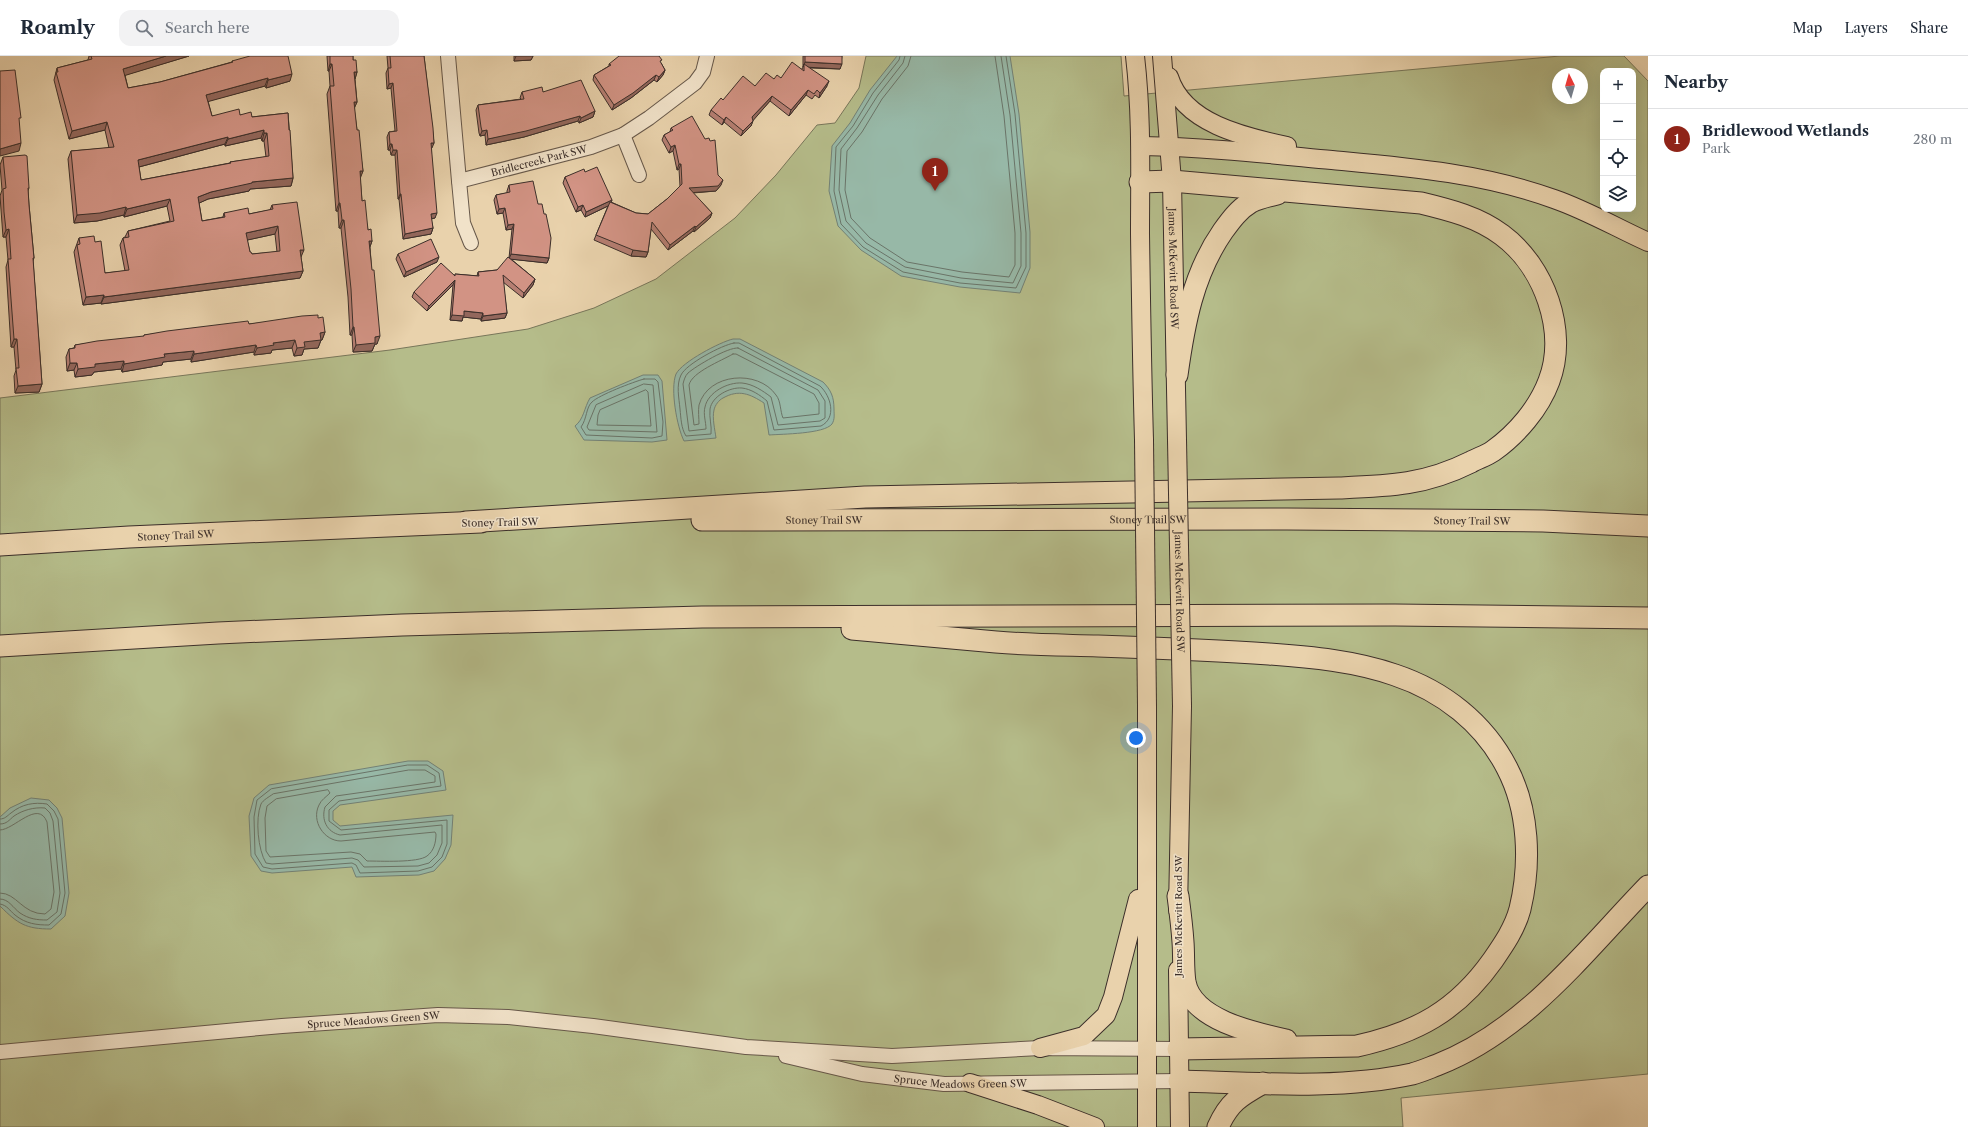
<!DOCTYPE html>
<meta charset="utf-8">
<style>
:root{--surface:#fff;--page:#f2f2f3;--text:#1f2937;--muted:#747a83;--line:#e0e1e3;--accent:#8f2418}
body{margin:0;font-family:"Libre Caslon Text",serif;background:var(--page);color:var(--text)}
.controls{position:absolute;right:12px;top:12px;display:grid;overflow:hidden;border-radius:8px;box-shadow:0 4px 16px #0002}
.controls button{width:36px;height:36px;display:grid;place-items:center;padding:0;border:0;border-bottom:1px solid var(--line);background:var(--surface);color:var(--text);font:20px sans-serif}
.compass{position:absolute;left:1552px;top:12px;width:36px;height:36px;border-radius:50%;background:var(--surface);box-shadow:0 4px 16px #0002;rotate:355deg}
.you{position:absolute;left:1136px;top:682px;width:14px;height:14px;margin:-10px;border:3px solid #fff;border-radius:50%;background:#1a73e8;box-shadow:0 0 0 6px #1a73e833}
.badge{display:grid;place-items:center;width:26px;height:26px;border-radius:50%;background:var(--accent);color:#fff;font-size:13px;font-weight:700}
.pin{position:absolute;translate:-50% -33px;filter:drop-shadow(0 1px 2px #0008)}
.pin::after{content:'';position:absolute;top:21px;width:14px;height:12px;background:inherit;clip-path:polygon(0 0,100% 0,50% 100%)}
.list{margin:0;padding:0;list-style:none}
h2{display:flex;justify-content:space-between;align-items:center;height:52px;margin:0;padding:0 16px;font-size:17px}
h2 small{font-size:13px;font-weight:400;color:var(--muted)}
.list li{display:grid;grid-template-columns:26px 1fr auto;gap:12px;align-items:center;box-sizing:border-box;height:60px;padding:0 16px;border-top:1px solid var(--line)}
.list b{display:block;font-size:15px;white-space:nowrap}
.list p{margin:0;font-size:13px;white-space:nowrap;color:var(--muted)}
.list em{font-size:13px;font-style:normal;color:var(--muted)}
.icon{flex:none;width:22px;height:22px;fill:none;stroke:currentColor;stroke-width:2;stroke-linecap:round;stroke-linejoin:round}
.map{position:relative;flex:none;width:1648px;height:1071px;overflow:hidden}
header{display:flex;align-items:center;gap:24px;box-sizing:border-box;height:56px;padding:0 20px;background:var(--surface);border-bottom:1px solid var(--line)}
header strong{font-size:19px}
nav{display:flex;gap:22px;margin-inline-start:auto;font-size:14px}
.search{width:280px;height:36px;background:var(--page);display:flex;align-items:center;gap:10px;box-sizing:border-box;padding:0 14px;border-radius:12px;color:var(--muted);font-size:15px}
main{display:flex}
aside{flex:1;background:var(--surface)}
.map>svg:first-child{display:block}
.green{fill:#b5bc8a;stroke:#78765a;fill-rule:evenodd}
.water{fill:#97b8a7;stroke:#738175}
.lines{fill:none;stroke-linecap:round;stroke-linejoin:round}
.shore{stroke:#6a7468;stroke-width:1}
.minor-casing{stroke:#67584a;stroke-width:16}
.major-casing{stroke:#3c2f2a;stroke-width:20}
.highway-casing{stroke:#3c2f2a;stroke-width:23}
.minor{stroke:#f1e2c9;stroke-width:14}
.major{stroke:#e9d2ac;stroke-width:18}
.highway{stroke:#e9d2ac;stroke-width:21}
.major-bridge-casing{stroke:#3c2f2a;stroke-width:20;stroke-linecap:butt}
.major-bridge{stroke:#e9d2ac;stroke-width:18}
.wall{fill:#b57e72;stroke:#3c2f2a;fill-rule:evenodd}
.shaded-wall{fill:#93675c;stroke:#3c2f2a}
.building{fill:#d29384;stroke:#3c2f2a;fill-rule:evenodd}
.labels{text-anchor:middle;stroke-width:3;stroke-linejoin:round;paint-order:stroke}
.street-label{font-size:10px;fill:#3c2f2a;stroke:#f1e2c9}
</style>
<header>
<strong>Roamly</strong>
<div class="search"><svg class="icon" aria-label="search" viewBox="0 0 24 24"><circle cx="10" cy="10" r="6"/><path d="M15 15l6 6"/></svg>Search here</div>
<nav><a>Map</a><a>Layers</a><a>Share</a></nav>
</header>
<main>
<div class="map">
<svg width="1648" height="1071" viewBox="0 0 1648 1071">
<rect width="100%" height="100%" fill="#e9d2ac"/>
<filter id="stains"><feTurbulence type="fractalNoise" baseFrequency=".005" numOctaves="4"/><feColorMatrix values="0 0 0 0 .2 0 0 0 0 .09 0 0 0 0 .02 0 0 0 .5 -.17"/></filter>
<radialGradient id="worn" r=".72"><stop offset=".6" stop-color="#630" stop-opacity="0"/><stop offset="1" stop-color="#630" stop-opacity=".3"/></radialGradient>
<!-- green -->
<path class="green" d="M866 0H1121L1124 40 1560 0H1624L1648 25V1018L1401 1042 1403 1071H0V342L390 294 528 273 594 252 656 223 735 162 776 119 817 69 835 67 859 32ZM1603 15H1633V153H1603ZM1558 18H1582V42H1558Z"/>
<!-- water -->
<g class="water">
<path d="M897 0H1010L1019 58 1030 176V212L1020 237 960 231 901 220 861 194 838 170 829 135 832 90 850 67 870 34Z"/>
<path d="M733 283H740L823 326C831 334 834 341 834 353 834 359 835 363 832 368 824 378 782 378 769 379L764 347C750 338 739 333 723 342 719 344 715 349 714 354 712 362 715 374 716 382L684 385C677 371 670 333 676 318 682 306 720 286 733 283Z"/>
<path d="M643 319H658L662 325 667 384 652 386 584 384 575 370C584 363 584 352 590 342Z"/>
<path d="M408 705H428L443 715 446 734 340 749 333 755V764L340 770 453 759 451 789 445 803 434 815 419 819 356 821 352 811 272 817 261 815 251 800 249 760 254 742 269 729Z"/>
<path d="M31 742 49 744 57 752 62 762 69 837 65 860 51 873C26 873 18 868 0 850V761L10 752Z"/>
</g>
<g class="lines">
<!-- shore -->
<g class="shore">
<path d="M900 0 899 4 873 37 853 70 836 91 834 135 841 168 863 191 903 216 960 227 1016 232 1026 211V177L1015 58 1006 0"/>
<path d="M905 0 903 7 878 39 857 72 841 93 839 134 846 165 866 187 905 211 961 222 1013 227 1021 210V177L1010 59 1001 0"/>
<path d="M911 0 908 10 882 43 862 76 847 95 845 134 851 162 870 182 907 206 962 216 1009 221 1015 209V177L1004 60 995 0"/>
<path d="M734 287H739L820 330C831 340 837 362 821 370L774 374 767 345C760 339 751 333 742 332 730 331 712 340 710 353 709 362 712 370 711 378L686 380C681 372 681 362 680 353 679 342 676 329 681 319 686 308 722 289 734 287Z"/>
<path d="M738 292 818 334 825 345V362L820 365 778 369 771 341C763 335 753 328 742 327 728 326 708 336 705 351 703 358 706 366 706 373L689 375 683 328C684 324 685 320 688 317 696 310 728 291 738 292Z"/>
<path d="M733 298H736L814 338 819 347V358L783 362C780 355 781 345 776 339 758 313 708 317 699 349 698 355 699 362 699 368L694 369 689 329C692 316 721 305 733 298Z"/>
<path d="M644 323H655L658 326 663 366 662 380 652 382 586 379 581 371C587 363 586 351 592 346 599 339 633 326 644 323Z"/>
<path d="M644 328 653 329 657 376 589 374 587 371 596 349Z"/>
<path d="M646 334 648 336 651 370 597 369 598 359 600 354Z"/>
<path d="M408 709H427L439 717 441 730 339 745 329 754V765L341 774 447 764V788L442 801 432 811 418 815 360 817 356 809 352 807 272 813 263 811 255 798 254 761 257 744 271 733Z"/>
<path d="M409 714H425L435 720V726L336 740 325 751C321 764 327 776 340 779L442 769V787L437 799 429 807 418 810 364 811 358 804 352 802 272 808 266 807C258 794 255 763 261 748 263 744 269 741 273 738Z"/>
<path d="M328 734 330 737C326 741 321 744 319 749 311 765 324 785 341 785L435 776 436 778C436 786 434 795 427 800 418 807 380 805 367 805L360 798 351 796 270 801 266 795 265 762 267 750 276 743Z"/>
<path d="M0 763C5 763 7 760 11 757 22 748 34 746 47 748L54 755 58 763 65 837 61 858 49 869C37 869 26 868 15 859 10 855 7 849 0 848"/>
<path d="M0 768C7 768 9 764 14 760 23 754 34 751 45 752L50 757 53 765 60 837 57 856 47 864C37 864 29 863 20 857 13 852 9 843 0 843"/>
<path d="M0 774C14 774 38 743 47 766L54 836 51 853 45 858C22 858 17 837 0 837"/>
</g>
<defs>
<g id="minor">
<path id="s1" d="M448 0 459 125 591 91 623 79 649 62 695 27 703 16 707 0"/>
<path d="M623 79 639 119"/>
<path d="M459 125 463 167 471 187"/>
<path id="s2" d="M0 996 282 970 438 959 508 961 593 970 746 991 892 1000 1040 992 1178 993"/>
<path id="s3" d="M786 1000 862 1018 944 1028 1179 1025"/>
</g>
<g id="major">
<path d="M1135 0C1142 60 1140 118 1140 178 1141 247 1142 315 1144 384"/>
<path id="s4" d="M1162 0 1172 125 1177 384"/>
<path d="M1169 21C1183 67 1244 81 1287 90"/>
<path d="M1142 90C1205 91 1268 98 1332 104 1407 111 1482 117 1554 143 1586 154 1617 172 1648 186"/>
<path d="M1178 854 1182 650"/>
<path d="M1178 914 1180 1071"/>
<path d="M1040 992 1084 980 1106 959 1113 941 1138 843"/>
<path d="M970 1027 1038 1049 1095 1071"/>
<path d="M1147 1071V650"/>
</g>
<g id="highway">
<path d="M1177 319C1184 268 1193 218 1223 175 1231 164 1239 153 1251 146 1259 142 1268 140 1277 138"/>
<path id="s5" d="M702 464 1287 463 1543 465 1648 470"/>
<path d="M466 466 865 441 1339 432C1390 430 1425 429 1471 406 1478 402 1486 400 1493 395 1517 378 1539 352 1549 325 1568 275 1544 210 1502 179 1478 161 1450 154 1421 147L1172 125 1140 126"/>
<path id="s6" d="M0 489 129 481 481 466"/>
<path d="M852 573C900 577 948 582 996 586 1030 589 1064 589 1098 590 1155 592 1212 594 1269 598 1311 601 1355 605 1395 619 1443 635 1484 667 1507 712 1529 754 1531 807 1520 853 1515 872 1504 888 1493 904 1457 955 1416 977 1357 990L1178 993"/>
<path d="M0 590 218 577 402 569 702 561 1395 559 1648 562"/>
<path d="M1178 840C1180 855 1182 871 1183 886 1184 899 1183 913 1185 926 1192 964 1254 977 1286 984"/>
<path d="M1179 1025C1254 1027 1339 1034 1412 1018 1420 1016 1429 1012 1437 1009 1525 975 1584 896 1648 830"/>
<path d="M1218 1071C1229 1046 1240 1040 1263 1027"/>
</g>
</defs>
<!-- minor casing -->
<use href="#minor" class="minor-casing"/>
<!-- major casing -->
<use href="#major" class="major-casing"/>
<!-- highway casing -->
<use href="#highway" class="highway-casing"/>
<!-- minor -->
<use href="#minor" class="minor"/>
<!-- major -->
<use href="#major" class="major"/>
<!-- highway -->
<use href="#highway" class="highway"/>
<defs>
<g id="major-bridge">
<path d="M1144 384 1147 650"/>
<path id="s7" d="M1177 384 1182 650"/>
</g>
</defs>
<!-- major-bridge casing -->
<use href="#major-bridge" class="major-bridge-casing"/>
<!-- major-bridge -->
<use href="#major-bridge" class="major-bridge"/>
</g>
<!-- wall -->
<g class="wall">
<path d="M89 0H189L125 19 128 32 160 26 232 6V5L290 25 266 32 265 30 208 45 212 60 240 59 252 61 288 57 293 122 291 130 250 133 249 135 208 143 199 147 202 165 223 161 224 157 249 158 270 154 272 149 301 201 303 215 300 222 101 248V247L83 249 74 196 79 182 95 186 105 217 125 215 120 189 123 182 125 181 128 175 170 165 167 150 124 161V159L97 165 74 167 68 103 71 95 109 92 105 74 69 83 54 24 57 12 88 4ZM261 82 262 85H264L266 101 230 106V107L141 124 139 111 225 88V90ZM275 178 277 196 252 198 250 196 247 184Z"/>
<path d="M327 0H353V4L357 16 355 23 357 46 354 52 357 74 363 115 360 121 362 145 368 174 372 185 370 191 377 288H375L372 295 353 296 352 279H350L348 241 341 172H339L338 155H336L327 38 330 30 329 15H328Z"/>
<path d="M387 0H424L434 87 431 92 435 162 431 163 433 172 431 178 403 183 399 143H398L395 99H391L390 94H388L387 81 389 76 395 75 391 32 387 33 386 17 388 12Z"/>
<path d="M514 0H533L531 4 514 5Z"/>
<path d="M803 0H842L840 13 810 12 827 30 819 42 815 39 812 43 806 39 789 60 770 45 753 64 751 70 741 80 724 66 722 69 709 59 711 54 723 44 755 30 774 23 781 22 802 13 803 11Z"/>
<path d="M661 7 665 14 663 19 657 26 654 24 631 42 612 54 593 24 594 19 609 10V8Z"/>
<path d="M522 36H543L595 55 593 61 579 67 578 65 524 81 486 89 485 79 480 80 479 77 476 54 478 49 521 43 520 42Z"/>
<path d="M671 72 718 119 721 129 716 135 693 137 712 157 710 162 694 176 693 175 668 194 651 173 648 196 646 201 631 200 594 184 608 150 585 161 581 154 576 156 563 127 565 121 585 116 612 144 611 146 636 157 648 158 667 143 680 130 679 113 677 114 673 95 669 97 662 84 664 79 670 76Z"/>
<path d="M3 101 29 132 28 135 29 149 34 202 33 205 42 328 39 336 15 337 14 320 16 314 14 291H11L6 211 8 204 6 181H3L0 140 2 134 0 109Z"/>
<path d="M509 129 549 202 547 207 511 203 535 223 533 229 523 242 503 226 507 257 505 262 481 265V263L463 261 462 265 450 264 453 229 427 255 412 241 414 236 455 220V218L477 220 478 216 497 214 509 202 512 173 506 174 503 157 497 158 494 144 496 139 507 137V135Z"/>
<path d="M398 198 437 206 404 221 396 203Z"/>
<path d="M318 262 325 276 322 284H321L318 292 304 293 302 299 294 300 292 292 272 294 271 297 254 299V296L191 306V303L163 306 162 309 122 316 121 313 94 316 92 319 75 321 74 314 67 315 66 301 69 293 74 292 75 289 144 281V279L249 268Z"/>
</g>
<!-- shaded-wall -->
<g class="shaded-wall">
<path d="M166 0H189L120 21 123 13Z"/>
<path d="M516 0H533L531 4 514 5Z"/>
<path d="M805 6 842 8 840 13 804 11V8L803 11Z"/>
<path d="M330 8H332L329 15H328Z"/>
<path d="M665 14 663 19 657 26 659 21Z"/>
<path d="M354 16H357L355 23Z"/>
<path d="M292 18 290 25 266 32 268 24Z"/>
<path d="M656 19 654 24 631 42 612 54 614 49Z"/>
<path d="M268 22 265 30 203 47 206 39Z"/>
<path d="M829 25 827 30 819 42 820 37Z"/>
<path d="M393 27 391 32 387 33 389 28Z"/>
<path d="M808 34 806 39 789 60 791 54Z"/>
<path d="M772 40 770 45 751 67 752 61Z"/>
<path d="M354 46H357L354 53Z"/>
<path d="M595 55 593 61 579 67 581 62Z"/>
<path d="M580 60 578 65 524 81 486 89 488 83Z"/>
<path d="M726 61 724 66 722 69 724 64Z"/>
<path d="M753 65 751 70 741 80 743 75Z"/>
<path d="M107 66 105 74 69 83 72 75Z"/>
<path d="M264 74 261 82 225 90 228 83Z"/>
<path d="M487 74 485 79 480 80 482 75Z"/>
<path d="M264 77H267L264 85H262Z"/>
<path d="M228 81 225 88 135 112 138 104Z"/>
<path d="M21 87 19 95 0 100V93Z"/>
<path d="M431 87H434L432 92H429Z"/>
<path d="M390 88H392L390 94H388Z"/>
<path d="M675 89 673 95 669 97 671 91Z"/>
<path d="M393 94H397L395 99H391Z"/>
<path d="M679 108H681L679 113 677 114Z"/>
<path d="M360 115H363L360 123Z"/>
<path d="M293 122 291 130 250 133 249 135 208 143 195 149 198 141 211 136 252 126Z"/>
<path d="M723 124 721 129 716 135 687 137 689 132Z"/>
<path d="M400 138H401L399 143H398Z"/>
<path d="M170 143 167 150 124 161 127 153Z"/>
<path d="M612 144 610 149 585 161 586 156Z"/>
<path d="M339 147H340L338 155H336Z"/>
<path d="M583 149 581 154 576 156 578 151Z"/>
<path d="M126 151 124 159 97 165 74 167 77 159Z"/>
<path d="M505 152 503 157 497 158 499 153Z"/>
<path d="M437 157 435 162 429 163 431 158Z"/>
<path d="M712 157 710 162 694 176 696 171Z"/>
<path d="M342 164H344L341 172H339Z"/>
<path d="M514 168 512 173 506 174 508 169Z"/>
<path d="M278 170 275 178 243 185 246 177Z"/>
<path d="M695 170 693 175 668 194 670 189Z"/>
<path d="M433 172 431 178 403 183 405 178Z"/>
<path d="M9 173 6 181H3L6 174Z"/>
<path d="M369 185H372L369 193Z"/>
<path d="M300 194H304L301 201Z"/>
<path d="M633 194 648 196 646 201 631 200Z"/>
<path d="M511 198 549 202 547 207 509 203Z"/>
<path d="M439 201 437 206 404 221 406 216Z"/>
<path d="M303 215 300 222 101 248 104 241Z"/>
<path d="M535 223 533 229 523 242 524 237Z"/>
<path d="M455 224 453 229 427 255 429 250Z"/>
<path d="M104 239 101 247 83 249 86 241Z"/>
<path d="M464 255 483 257 481 263 463 261 462 265 450 264 452 259Z"/>
<path d="M507 257 505 262 481 265 483 260Z"/>
<path d="M353 271H354L352 279H350Z"/>
<path d="M325 276 322 284H321L318 292 304 293 302 299 294 300 297 292 304 286 320 277Z"/>
<path d="M380 280 377 288H375L372 295 353 296 356 289 375 281Z"/>
<path d="M14 283H17L14 291H11Z"/>
<path d="M295 284 292 292 272 294 271 297 254 299 257 292 273 287Z"/>
<path d="M256 289 254 296 191 306 194 298Z"/>
<path d="M194 295 191 303 163 306 162 309 122 316 124 308 164 298Z"/>
<path d="M124 305 121 313 94 316 92 319 75 321 78 313 95 308Z"/>
<path d="M70 307H77L74 314 67 315Z"/>
<path d="M42 328 39 336 15 337 18 330Z"/>
</g>
<!-- building -->
<g class="building">
<path d="M91 0H166L123 13 128 32 160 26 233 6 232 5 250 0H288L292 18 268 24V22L206 39 212 60 239 53 240 59 251 56 252 61 288 57 289 74H290L293 122 252 126V127L211 136 198 141 202 165 225 161 224 157 248 152 249 158 273 153 272 149 297 146 304 194H300L303 215 104 241V239L86 241 77 189 80 188 79 182 94 180 95 186 101 185 105 217 129 214 123 182 129 181 128 175 174 165 170 143 127 153 126 151 100 157 77 159 71 95 114 91 107 66 72 75 56 16H58L57 12 92 3ZM264 74V77H267L269 100 230 106 231 107 141 124 138 104 228 81V83ZM278 170 280 195 252 198 251 196H250L246 177Z"/>
<path d="M330 0H353V4H356L357 16H354L357 46H354L357 74H359L363 115H360L362 145 365 144 368 174 371 173 372 185H369L372 214H374L380 280 375 281V287L356 289 354 271H353L351 233 344 164H342L340 147H339L330 30H334L332 8H330Z"/>
<path d="M390 0H424L433 72 434 87H431L437 157 431 158 433 172 405 178 401 138H400L397 94H393L392 88H390L389 76 397 75 393 27 389 28 388 12H391Z"/>
<path d="M619 0H659L662 4 660 5 665 14 659 21 656 19 633 37 614 49 594 19 611 9 609 8Z"/>
<path d="M805 0H842V8L805 6Z"/>
<path d="M792 6 804 15V8L829 25 820 37 817 34 814 38 808 34 791 54 772 40 752 61 753 65 743 75 726 61 724 64 711 54 721 42 723 44 743 20 755 30 766 17 774 23 777 19 781 22Z"/>
<path d="M15 14 21 62H19L21 87 0 93V15Z"/>
<path d="M581 24 595 55 581 62 580 60 526 75 488 83 487 74 482 75 481 71 478 49 524 43 522 36 542 31 543 36Z"/>
<path d="M692 60 705 83 709 82 710 85 715 84 718 119 723 124 718 130 689 132 712 157 696 171 695 170 670 189 652 166 648 196 633 194 596 179 610 146 636 157 648 158 667 143 682 128 681 108H679L675 89 671 91 664 79 673 74 671 72Z"/>
<path d="M25 99 27 100 29 132H28L29 149 34 202H33L42 328 18 330 16 312H19L17 283H14L8 203H11L9 173 6 174 4 156 3 133 6 132 3 101Z"/>
<path d="M597 111 612 144 586 156 583 149 578 151 565 121 584 113 585 116Z"/>
<path d="M533 125 538 148H542L544 158H546L551 182 549 202 511 198 514 168 508 169 505 152 499 153 496 139 510 136 509 129Z"/>
<path d="M431 183 439 201 406 216 398 198Z"/>
<path d="M508 201 535 223 524 237 503 219 507 257 483 260V257L464 255V260L452 259 455 224 429 250 414 236 441 207 455 220V218L479 220 478 216 497 214Z"/>
<path d="M318 259V262L323 261 325 276 320 277 321 284 304 286 305 291 297 292 295 284 273 287 274 289 257 292 256 289 194 298V295L164 298 165 301 124 308V305L95 308V311L78 313 77 307H70L69 293 75 292V289L97 285 144 280V279L167 275 248 265 249 268 302 260Z"/>
</g>
<g class="labels">
<!-- street labels -->
<g class="street-label">
<text dy="4" stroke="none"><textPath href="#s1" startOffset="208">Bridlecreek Park SW</textPath></text>
<text dy="4" stroke="none"><textPath href="#s4" startOffset="213">James McKevitt Road SW</textPath></text>
<text dy="4" stroke="none"><textPath href="#s5" startOffset="122">Stoney Trail SW</textPath></text>
<text dy="4" stroke="none"><textPath href="#s5" startOffset="446">Stoney Trail SW</textPath></text>
<text dy="4" stroke="none"><textPath href="#s5" startOffset="770">Stoney Trail SW</textPath></text>
<text transform="translate(500 466) rotate(-1)" y="4">Stoney Trail SW</text>
<text dy="4" stroke="none"><textPath href="#s6" startOffset="176">Stoney Trail SW</textPath></text>
<text dy="4" stroke="none"><textPath href="#s7" startOffset="152">James McKevitt Road SW</textPath></text>
<text transform="translate(1178 860) rotate(-90)" y="4">James McKevitt Road SW</text>
<text dy="4" stroke="none"><textPath href="#s2" startOffset="375">Spruce Meadows Green SW</textPath></text>
<text dy="4" stroke="none"><textPath href="#s3" startOffset="177">Spruce Meadows Green SW</textPath></text>
</g>
</g>
<rect width="100%" height="100%" filter="url(#stains)"/>
<rect width="100%" height="100%" fill="url(#worn)"/>
</svg>
<div class="controls">
<button>+</button>
<button>−</button>
<button><svg class="icon" aria-label="locate" viewBox="0 0 24 24"><circle cx="12" cy="12" r="6"/><path d="M12 2v4M12 18v4M2 12h4M18 12h4"/></svg></button>
<button><svg class="icon" aria-label="layers" viewBox="0 0 24 24"><path d="M12 4l9 5-9 5-9-5zM3 14l9 5 9-5"/></svg></button>
</div>
<svg class="compass" viewBox="-18 -18 36 36"><path d="M0-13l5 13h-10z" fill="#e53935"/><path d="M0 13l5-13h-10z" fill="#747a83"/></svg>
<div class="you"></div>
<div class="pin badge" style="left:935px;top:135px">1</div>
</div>
<aside>
<h2>Nearby<small></small></h2>
<ul class="list">
<li><span class="badge">1</span><div><b>Bridlewood Wetlands</b><p>Park</p></div><em>280 m</em></li>
</ul>
</aside>
</main>
